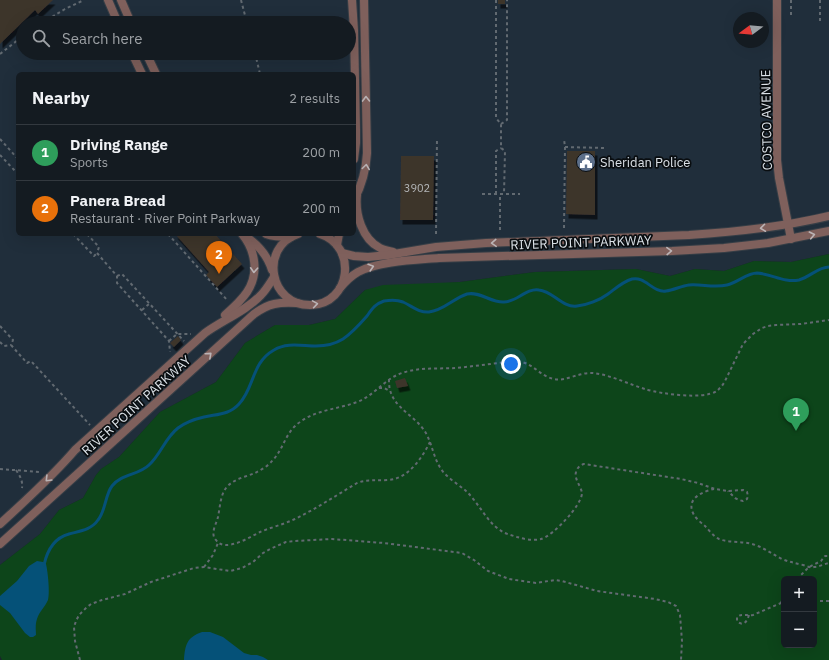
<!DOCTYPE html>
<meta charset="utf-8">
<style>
:root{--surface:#141b21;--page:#1d242a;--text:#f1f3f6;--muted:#9da1a5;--line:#33393f;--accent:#0f766e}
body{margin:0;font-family:"IBM Plex Sans",sans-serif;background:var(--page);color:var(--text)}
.controls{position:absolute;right:12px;bottom:12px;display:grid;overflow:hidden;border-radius:6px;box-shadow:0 4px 16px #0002}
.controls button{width:36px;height:36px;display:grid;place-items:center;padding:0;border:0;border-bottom:1px solid var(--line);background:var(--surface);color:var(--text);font:20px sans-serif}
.compass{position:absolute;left:733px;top:12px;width:36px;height:36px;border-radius:50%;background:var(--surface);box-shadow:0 4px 16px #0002;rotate:254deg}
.you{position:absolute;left:511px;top:364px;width:14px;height:14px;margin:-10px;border:3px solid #fff;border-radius:50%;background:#1a73e8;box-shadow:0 0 0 6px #1a73e833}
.badge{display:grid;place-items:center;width:26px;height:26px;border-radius:50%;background:var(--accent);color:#fff;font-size:13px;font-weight:700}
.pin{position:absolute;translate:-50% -33px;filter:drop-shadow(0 1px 2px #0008)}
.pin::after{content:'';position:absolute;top:21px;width:14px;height:12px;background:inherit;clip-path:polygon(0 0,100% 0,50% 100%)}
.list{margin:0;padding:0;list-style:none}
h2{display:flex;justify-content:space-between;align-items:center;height:52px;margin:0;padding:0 16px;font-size:17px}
h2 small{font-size:13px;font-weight:400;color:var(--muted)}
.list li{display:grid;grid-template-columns:26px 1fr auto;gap:12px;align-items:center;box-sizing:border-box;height:56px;padding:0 16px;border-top:1px solid var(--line)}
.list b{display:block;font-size:15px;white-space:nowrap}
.list p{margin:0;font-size:13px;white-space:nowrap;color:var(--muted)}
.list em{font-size:13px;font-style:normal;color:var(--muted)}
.icon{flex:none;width:22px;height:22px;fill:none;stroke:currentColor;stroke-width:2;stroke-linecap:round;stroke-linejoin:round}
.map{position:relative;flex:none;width:829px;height:660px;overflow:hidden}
.search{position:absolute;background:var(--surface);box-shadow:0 4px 16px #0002;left:16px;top:16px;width:340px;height:44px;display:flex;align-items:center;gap:10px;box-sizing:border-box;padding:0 14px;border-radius:22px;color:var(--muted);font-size:15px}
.panel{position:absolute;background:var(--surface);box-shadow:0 4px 16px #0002;left:16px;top:72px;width:340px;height:164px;border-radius:6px}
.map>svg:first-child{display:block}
.built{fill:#202e3b;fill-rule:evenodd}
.green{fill:#0d451a;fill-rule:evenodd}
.water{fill:#055178}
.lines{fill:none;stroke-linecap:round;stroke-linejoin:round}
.stream{stroke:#055178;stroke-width:3}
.building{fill:#3e342c;filter:url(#shadow)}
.minor-casing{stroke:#363e46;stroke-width:10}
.tertiary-casing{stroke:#363e46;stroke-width:10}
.path{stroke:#626a71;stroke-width:2;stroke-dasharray:3 3;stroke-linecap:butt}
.minor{stroke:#7f605c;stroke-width:8}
.tertiary{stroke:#7f605c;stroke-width:8}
.oneway{stroke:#bbb4b6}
.labels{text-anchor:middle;stroke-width:3.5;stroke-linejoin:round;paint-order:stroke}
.number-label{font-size:11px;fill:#b4b6b8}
.street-label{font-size:13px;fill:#dbe1e7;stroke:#090d10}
.poi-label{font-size:13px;fill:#dbe1e7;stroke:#090d10;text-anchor:start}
</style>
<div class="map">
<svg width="829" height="660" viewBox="0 0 829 660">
<defs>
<filter id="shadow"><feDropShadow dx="2.5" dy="4.5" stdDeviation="0" flood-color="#0009"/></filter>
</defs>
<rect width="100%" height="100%" fill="#1b242c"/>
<!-- built -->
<path class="built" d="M0 0H829V254L791 262 754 261 724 271 695 269 670 276 636 269 535 272 460 282 365 290 335 319 309 325H275L245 343 216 382 160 412 119 457 101 469 96 475 83 498 59 510 40 534 0 565ZM739 18H763V42H739ZM23 23H349V53H23ZM18 74H354V234H18Z"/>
<!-- green -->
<path class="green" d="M829 254V660H2L0 656V565L40 534 59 510 83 498 96 475 101 469 119 457 160 412 216 382 245 343 275 325H309L335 319 365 290 383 285 460 282 535 272 636 269 670 276 695 269 724 271 754 261 791 262ZM784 579H814V645H784Z"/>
<!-- water -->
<g class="water">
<path d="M37 561 43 562 46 564C48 572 50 593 48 600 45 607 39 612 37 619 35 625 36 630 36 635L33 637H30L25 633 10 613 0 605V596L17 581 29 566Z"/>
<path d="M202 632H210L223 637 244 653 251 655H257L263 657 268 660H184C185 645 187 637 202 632Z"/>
</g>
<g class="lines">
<!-- stream -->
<path class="stream" d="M44 565C47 551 54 538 69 534 80 531 91 530 98 520 106 510 105 495 112 486 121 474 139 475 149 465 161 454 165 438 178 428 186 422 195 419 204 417 217 414 229 415 239 404 255 387 251 363 274 350 287 342 302 346 316 346 325 346 335 344 343 339 352 333 360 324 367 316 372 309 375 304 384 301 390 300 398 300 403 302 412 306 419 313 429 312 443 311 454 298 467 294 480 291 491 303 504 302 517 302 526 288 539 290 553 291 562 308 577 306 587 305 600 300 608 294 615 289 622 282 632 279 645 276 653 293 666 291 674 290 681 286 689 285 702 284 714 288 727 285 737 283 747 273 757 273 772 274 784 283 799 280 810 277 818 267 829 267"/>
</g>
<!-- building -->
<g class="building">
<path d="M0 0H53L38 14 35 10 0 44Z"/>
<rect x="498" y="0" width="7" height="4"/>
<path d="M567 151H595V215L566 214Z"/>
<path d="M401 156H434L433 220H400Z"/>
<path d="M175 234H215L242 264 217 287 206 275 209 272Z"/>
<path d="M178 336 181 340 174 347 170 343Z"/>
<path d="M405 378 408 386 397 388 395 381Z"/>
</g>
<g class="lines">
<defs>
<path id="minor" d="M777 0V160L779 178 791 239"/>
<g id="tertiary">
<path d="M108 0 118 23"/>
<path d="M121 0 131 23"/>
<path d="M352 0 354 30 356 129V143L354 159"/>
<path d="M132 53 142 74"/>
<path d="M146 53 156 74"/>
<path d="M357 195C355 214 362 239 380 248 384 250 389 251 393 252"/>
<path d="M354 200C362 185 366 171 367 153L364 0"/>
<path d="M266 234C274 237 282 237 291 237"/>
<path d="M298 234C259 247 269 306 311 305 351 304 358 246 320 234"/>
<path d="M248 238C259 246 268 257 272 270"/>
<path d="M337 245 339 234"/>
<path d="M342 253 354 256 368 257 388 255 436 247 486 243 689 235C736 232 783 227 829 216"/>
<path d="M340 288C345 282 351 276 358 272 379 261 415 260 439 258L672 251 724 248 768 243 829 231"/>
<path d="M225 315C233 308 241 301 247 292 259 274 256 251 242 234"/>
<path d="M0 524C26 500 52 477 75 450L205 333C223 320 246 311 261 295 266 290 270 283 274 277"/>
<path d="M0 544 254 314C269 303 279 302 297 303"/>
</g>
</defs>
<!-- minor casing -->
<use href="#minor" class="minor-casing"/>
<!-- tertiary casing -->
<use href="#tertiary" class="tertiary-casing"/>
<!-- path -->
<g class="path">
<path d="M241 0 247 23"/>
<path d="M496 0V118L501 124V148L505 151 504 194"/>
<path d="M791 0V18"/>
<path d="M820 21V0"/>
<path d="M42 23 65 9 84 0"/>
<path d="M40 53 46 59"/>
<path d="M255 53 260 74"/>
<path d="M0 54 23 36"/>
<path d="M501 124 507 120V0"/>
<path d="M0 139 18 159"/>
<path d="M565 147 604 148"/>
<path d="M0 155 18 174"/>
<path d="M482 194H520"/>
<path d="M496 194V151L501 148"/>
<path d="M564 228 565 147 564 139"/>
<path d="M500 230V194"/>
<path d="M73 234 94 256 97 253"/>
<path d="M87 234 99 247 97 253"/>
<path d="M168 234 228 301"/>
<path d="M436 234 437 138"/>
<path d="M97 253 117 276V283L169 341 170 352"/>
<path d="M117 276 122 274 184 341"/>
<path d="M142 310 149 304"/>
<path d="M0 326 13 340 11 345"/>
<path d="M169 341 177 334H191"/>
<path d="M0 342 4 346 11 345"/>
<path d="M11 345 27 363 31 361 90 425"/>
<path d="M389 379C388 406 410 411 424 430 432 442 433 457 441 469 447 478 458 484 466 491 478 502 487 522 500 530 505 534 511 535 517 537 524 539 533 541 541 539 553 536 582 505 582 493 581 486 574 479 576 472 577 468 580 465 584 464L681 479 698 483 715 489 728 491 743 490 747 492 748 496 747 499 743 501 739 500 735 498 728 491"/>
<path d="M379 388H384L390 391"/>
<path d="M430 442C422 458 408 479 388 480 377 481 367 479 357 483 337 495 317 508 297 518 285 524 272 527 260 532 250 537 225 553 216 540 213 537 213 533 214 529 215 525 217 521 218 517 220 508 220 496 226 488 233 479 245 477 255 473 261 470 268 466 272 461 284 449 285 432 300 422 316 410 338 409 357 402 374 396 384 379 402 373 419 367 438 369 456 368 476 366 496 363 516 361 533 362 539 376 554 379 565 382 579 372 593 373 611 375 628 384 645 389 661 394 703 400 717 391 720 388 723 385 725 381L743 344 753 334 762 328 768 326 776 325 801 324 829 320"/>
<path d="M0 469 40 472"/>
<path d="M16 470C20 476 23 481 22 488"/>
<path d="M714 489C705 491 688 497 692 510 693 516 700 522 705 526 709 530 713 536 719 539 729 543 741 541 752 544 763 547 772 554 782 559 789 562 795 563 803 565 807 566 810 568 814 567 819 567 824 564 829 563"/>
<path d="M204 567 213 555 218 543"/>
<path d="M797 579 809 567 821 561 825 556H829"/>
<path d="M814 601H829"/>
<path d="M781 603 784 596"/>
<path d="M749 615C747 622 743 627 737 621V617C742 613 747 616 753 615L781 603 784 602"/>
<path d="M80 660 75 641 74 627 76 621 79 615 86 608 91 604 102 600 125 594 151 582 194 568 204 567 230 571 242 568 253 562 263 553 270 549 286 542 295 541 332 539 384 543 462 553 474 560 488 571 509 579 536 583 555 580 562 581 597 591 655 599 668 602 676 606 680 615 682 641 681 660"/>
</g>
<!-- minor -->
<use href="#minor" class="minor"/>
<!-- tertiary -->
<use href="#tertiary" class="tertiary"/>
</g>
<!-- one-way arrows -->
<defs><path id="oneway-chevron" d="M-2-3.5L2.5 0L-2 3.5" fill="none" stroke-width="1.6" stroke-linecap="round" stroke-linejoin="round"/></defs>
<g class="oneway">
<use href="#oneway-chevron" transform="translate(366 99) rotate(-91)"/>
<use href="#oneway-chevron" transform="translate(366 167) rotate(-82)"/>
<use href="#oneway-chevron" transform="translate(763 228) rotate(173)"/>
<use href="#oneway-chevron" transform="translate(812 235) rotate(-12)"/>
<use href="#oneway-chevron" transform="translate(494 243) rotate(177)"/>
<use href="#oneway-chevron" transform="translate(669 251) rotate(-2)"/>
<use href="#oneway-chevron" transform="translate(371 267) rotate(-17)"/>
<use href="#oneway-chevron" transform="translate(254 270) rotate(93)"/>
<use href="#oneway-chevron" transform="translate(315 304) rotate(-9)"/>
<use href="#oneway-chevron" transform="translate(209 355) rotate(-42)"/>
<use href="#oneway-chevron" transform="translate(48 479) rotate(135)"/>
</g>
<!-- icons -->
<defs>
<symbol id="civic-disc" viewBox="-11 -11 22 22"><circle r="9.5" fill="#5c6f8a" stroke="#090d10"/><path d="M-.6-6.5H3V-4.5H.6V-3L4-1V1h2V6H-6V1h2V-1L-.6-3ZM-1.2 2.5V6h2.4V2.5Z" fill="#fff"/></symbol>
</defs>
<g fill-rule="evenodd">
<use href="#civic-disc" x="575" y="151" width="22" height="22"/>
</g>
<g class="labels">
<!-- number labels -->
<g class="number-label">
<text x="417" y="192">3902</text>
</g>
<!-- street labels -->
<g class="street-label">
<text transform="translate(766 120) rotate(-91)" y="5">COSTCO AVENUE</text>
<text transform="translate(581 242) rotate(-2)" y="5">RIVER POINT PARKWAY</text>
<text transform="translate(136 405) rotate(-42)" y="5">RIVER POINT PARKWAY</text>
</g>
<!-- poi labels -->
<g class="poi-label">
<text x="600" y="167">Sheridan Police</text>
</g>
</g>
</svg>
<div class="controls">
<button>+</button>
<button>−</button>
</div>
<svg class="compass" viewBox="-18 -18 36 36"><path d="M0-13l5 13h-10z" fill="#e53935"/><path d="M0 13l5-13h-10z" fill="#9da1a5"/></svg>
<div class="you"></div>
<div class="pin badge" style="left:796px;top:431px;background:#2e9e5b">1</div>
<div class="pin badge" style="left:219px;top:274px;background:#e8710a">2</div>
<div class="search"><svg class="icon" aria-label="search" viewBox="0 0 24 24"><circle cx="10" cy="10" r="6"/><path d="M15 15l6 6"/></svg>Search here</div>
<section class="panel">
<h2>Nearby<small>2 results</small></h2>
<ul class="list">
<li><span class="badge" style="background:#2e9e5b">1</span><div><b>Driving Range</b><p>Sports</p></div><em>200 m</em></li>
<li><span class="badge" style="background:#e8710a">2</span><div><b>Panera Bread</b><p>Restaurant · River Point Parkway</p></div><em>200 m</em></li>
</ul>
</section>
</div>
